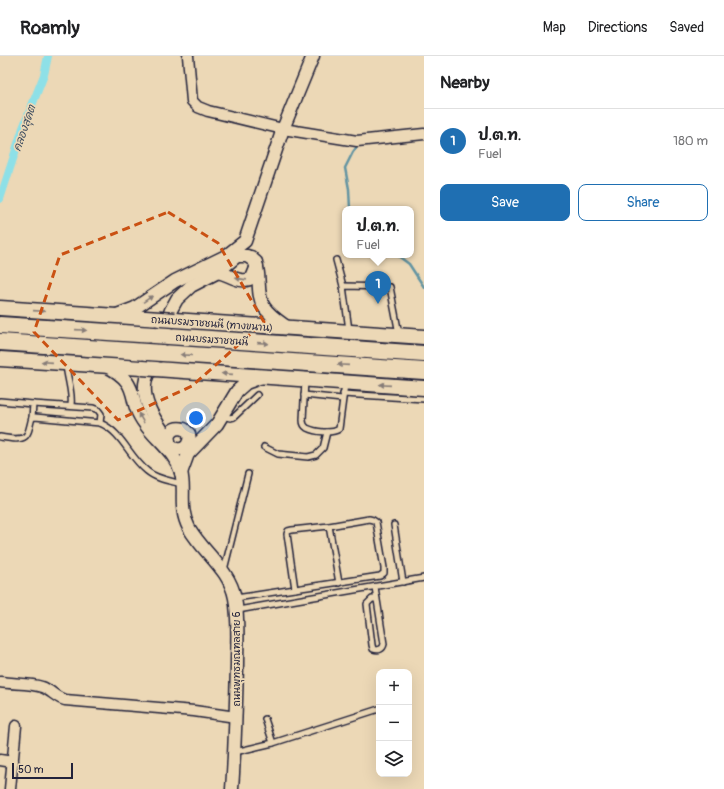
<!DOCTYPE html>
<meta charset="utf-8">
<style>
:root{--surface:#fff;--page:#f6f6f6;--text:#202124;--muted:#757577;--line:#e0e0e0;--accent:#1f6fb2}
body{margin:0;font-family:Pangolin,"Playpen Sans Thai",sans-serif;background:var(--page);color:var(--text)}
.controls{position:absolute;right:12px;bottom:12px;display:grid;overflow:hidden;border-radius:8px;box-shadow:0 4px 16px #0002}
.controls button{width:36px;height:36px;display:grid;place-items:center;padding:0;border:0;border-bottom:1px solid var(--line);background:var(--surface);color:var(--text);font:20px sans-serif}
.scale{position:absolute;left:12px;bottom:10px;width:61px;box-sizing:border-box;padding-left:4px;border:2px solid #22223b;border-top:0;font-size:11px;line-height:14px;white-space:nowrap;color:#22223b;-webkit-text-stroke:3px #ecd8b6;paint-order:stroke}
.you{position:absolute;left:196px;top:362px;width:14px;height:14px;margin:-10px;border:3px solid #fff;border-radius:50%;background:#1a73e8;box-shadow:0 0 0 6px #1a73e833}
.badge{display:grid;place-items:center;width:26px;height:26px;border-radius:50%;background:var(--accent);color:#fff;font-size:13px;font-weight:700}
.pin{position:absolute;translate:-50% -33px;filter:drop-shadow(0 1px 2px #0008)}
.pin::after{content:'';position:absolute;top:21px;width:14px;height:12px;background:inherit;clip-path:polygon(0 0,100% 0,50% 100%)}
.popup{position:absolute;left:342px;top:150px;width:72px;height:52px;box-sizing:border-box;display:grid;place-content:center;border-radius:8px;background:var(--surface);filter:drop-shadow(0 1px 3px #0005);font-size:13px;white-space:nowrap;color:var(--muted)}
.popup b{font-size:15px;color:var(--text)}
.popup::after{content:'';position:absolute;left:50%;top:100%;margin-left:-8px;border:8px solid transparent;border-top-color:var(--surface)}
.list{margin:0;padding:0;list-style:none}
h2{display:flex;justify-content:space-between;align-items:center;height:52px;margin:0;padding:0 16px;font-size:17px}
h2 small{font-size:13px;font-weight:400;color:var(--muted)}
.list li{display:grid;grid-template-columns:26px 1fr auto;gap:12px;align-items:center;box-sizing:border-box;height:64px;padding:0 16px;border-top:1px solid var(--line)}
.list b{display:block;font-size:15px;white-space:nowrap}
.list p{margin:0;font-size:13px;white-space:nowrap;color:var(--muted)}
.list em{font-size:13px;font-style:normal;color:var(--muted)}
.actions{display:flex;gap:8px;padding:12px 16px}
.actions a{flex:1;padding:9px 0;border:1px solid var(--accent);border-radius:8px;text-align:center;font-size:14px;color:var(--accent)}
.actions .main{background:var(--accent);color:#fff}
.icon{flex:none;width:22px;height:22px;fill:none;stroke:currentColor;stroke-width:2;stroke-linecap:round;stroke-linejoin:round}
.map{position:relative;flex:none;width:424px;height:733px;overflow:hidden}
header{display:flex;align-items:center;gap:24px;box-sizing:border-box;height:56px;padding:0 20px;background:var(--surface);border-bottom:1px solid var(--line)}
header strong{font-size:19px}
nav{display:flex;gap:22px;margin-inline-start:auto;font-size:14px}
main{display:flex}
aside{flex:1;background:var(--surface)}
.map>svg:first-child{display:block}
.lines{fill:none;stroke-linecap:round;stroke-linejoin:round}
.stream{stroke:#6394a2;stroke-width:2.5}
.canal{stroke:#8ee0e7;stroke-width:8}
.service-casing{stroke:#22223b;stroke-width:8}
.minor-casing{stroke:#22223b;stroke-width:13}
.tertiary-casing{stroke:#22223b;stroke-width:15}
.secondary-casing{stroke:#22223b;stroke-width:17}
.trunk-casing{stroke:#22223b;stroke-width:19}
.service{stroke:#ecd8b6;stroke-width:5}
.minor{stroke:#ecd8b6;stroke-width:10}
.tertiary{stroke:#ecd8b6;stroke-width:12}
.secondary{stroke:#ecd8b6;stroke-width:14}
.trunk{stroke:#ecd8b6;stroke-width:16}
.secondary-bridge-casing{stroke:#22223b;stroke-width:17;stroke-linecap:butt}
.trunk-bridge-casing{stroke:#22223b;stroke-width:19;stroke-linecap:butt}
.secondary-bridge{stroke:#ecd8b6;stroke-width:14}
.trunk-bridge{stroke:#ecd8b6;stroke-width:16}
.oneway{fill:#877d78}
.marked{fill:none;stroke:#ca5113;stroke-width:3;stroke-dasharray:8 5;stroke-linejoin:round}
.labels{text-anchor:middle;stroke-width:3.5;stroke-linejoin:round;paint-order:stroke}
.street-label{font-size:10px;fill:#22223b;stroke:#ecd8b6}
.water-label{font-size:11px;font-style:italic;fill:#38485d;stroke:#ecd8b6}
</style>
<header>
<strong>Roamly</strong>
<nav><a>Map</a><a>Directions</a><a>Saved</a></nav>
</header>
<main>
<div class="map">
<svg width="424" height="733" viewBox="0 0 424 733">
<rect width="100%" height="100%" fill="#ecd8b6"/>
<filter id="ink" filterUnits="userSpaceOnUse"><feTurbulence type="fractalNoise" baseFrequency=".025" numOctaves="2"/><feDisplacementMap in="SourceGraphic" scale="8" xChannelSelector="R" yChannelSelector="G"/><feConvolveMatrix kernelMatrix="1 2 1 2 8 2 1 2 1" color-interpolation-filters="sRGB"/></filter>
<g filter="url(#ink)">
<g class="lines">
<!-- stream -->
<g class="stream">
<path d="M350 153 349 133 345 112 353 96 356 92"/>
<path d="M397 199 409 208 424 231"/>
</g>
<!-- canal -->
<path class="canal" d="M0 143 23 72 44 19 48 0"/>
<defs>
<g id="service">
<path d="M336 204 343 230"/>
<path d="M349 274 343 230 390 231 399 278"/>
<path d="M66 308C67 323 73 336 71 350"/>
<path d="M305 324 303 364C303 367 304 370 307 372 315 376 332 378 339 373L345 328"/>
<path d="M343 338 424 343"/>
<path d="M304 339 342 343"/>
<path d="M0 345 33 348 32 362"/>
<path d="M33 348 93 352 98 354 101 358 100 367"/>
<path d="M223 360 230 362 234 361 257 339"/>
<path d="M0 381C8 382 23 386 27 378 30 373 30 367 32 362L35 361 100 367C122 376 129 401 147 415 156 423 171 425 182 428"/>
<path d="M264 391 278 398 308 401 316 399 323 392 327 376"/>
<path d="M394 469 403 526"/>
<path d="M224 514 248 418"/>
<path d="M375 531 384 588C383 593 379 595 373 593L372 589 367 548 372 543H377"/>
<path d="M295 533 287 478 288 475 292 474 329 470 339 527"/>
<path d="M236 542 380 520 384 517V512L376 466 373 464 369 463 329 470"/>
<path d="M238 554 424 522"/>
<path d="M265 663 273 687"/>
<path d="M235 696 273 687 379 653"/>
</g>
<g id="minor">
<path d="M188 0 192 45 198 51 208 55 283 73 357 85 424 78"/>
<path d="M0 626C13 628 31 627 42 631 51 634 56 642 65 644L194 655 236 661"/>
<path d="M0 704 13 706"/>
<path d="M10 733 16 670"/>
</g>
<g id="tertiary">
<path d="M251 201C264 215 254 235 264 251 270 260 280 266 288 272"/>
<path d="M218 216C229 218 241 229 252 222L257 210"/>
<path d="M114 260 135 252 175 225 226 200 245 185 283 73 313 0"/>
<path d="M106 310C114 314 122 319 127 326 133 334 133 343 136 352 138 357 141 363 145 368 156 384 175 396 181 416 186 435 178 451 189 472 204 498 229 512 235 542 239 564 237 587 237 609 236 650 235 692 232 733"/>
<path d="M165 385C169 387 172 392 176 393 186 395 191 386 189 378L184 373C173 370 165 378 170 389"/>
<path d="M169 385C157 366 140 346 146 323L171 254 177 243 191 230 218 216 237 200H247L256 206"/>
<path d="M181 417 188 398 217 368 237 335 246 327 262 321"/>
</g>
<g id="secondary">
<path d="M0 252 160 263"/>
<path d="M174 264 424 281"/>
<path d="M0 303 142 312"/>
<path d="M156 313 424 332"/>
</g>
<g id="trunk">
<path d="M0 269 154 279"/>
<path d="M168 280 424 298"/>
<path d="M0 286 147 296"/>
<path d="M162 297 424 315"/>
</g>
</defs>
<!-- service casing -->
<use href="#service" class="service-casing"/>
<!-- minor casing -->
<use href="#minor" class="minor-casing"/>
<!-- tertiary casing -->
<use href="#tertiary" class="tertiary-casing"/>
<!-- secondary casing -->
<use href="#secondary" class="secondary-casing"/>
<!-- trunk casing -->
<use href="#trunk" class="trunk-casing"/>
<!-- service -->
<use href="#service" class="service"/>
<!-- minor -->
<use href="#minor" class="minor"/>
<!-- tertiary -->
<use href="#tertiary" class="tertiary"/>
<!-- secondary -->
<use href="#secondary" class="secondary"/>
<!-- trunk -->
<use href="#trunk" class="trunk"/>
<defs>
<g id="secondary-bridge">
<path d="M160 263 174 264"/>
<path d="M142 312 156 313"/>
</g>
<g id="trunk-bridge">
<path d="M154 279 168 280"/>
<path d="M147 296 162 297"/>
</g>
</defs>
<!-- secondary-bridge casing -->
<use href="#secondary-bridge" class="secondary-bridge-casing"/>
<!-- trunk-bridge casing -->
<use href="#trunk-bridge" class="trunk-bridge-casing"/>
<!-- secondary-bridge -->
<use href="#secondary-bridge" class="secondary-bridge"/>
<!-- trunk-bridge -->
<use href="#trunk-bridge" class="trunk-bridge"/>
</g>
<!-- one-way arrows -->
<defs><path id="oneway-solid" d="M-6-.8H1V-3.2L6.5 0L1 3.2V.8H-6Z"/></defs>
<g class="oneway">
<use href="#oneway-solid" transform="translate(241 223) rotate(-172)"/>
<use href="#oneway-solid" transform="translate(148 243) rotate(-34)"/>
<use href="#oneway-solid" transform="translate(39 255) rotate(4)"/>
<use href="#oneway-solid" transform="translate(81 274) rotate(4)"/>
<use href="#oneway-solid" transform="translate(263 287) rotate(4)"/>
<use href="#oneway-solid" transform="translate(186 299) rotate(-176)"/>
<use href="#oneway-solid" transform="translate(47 306) rotate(-176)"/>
<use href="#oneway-solid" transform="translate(343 309) rotate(-176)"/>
<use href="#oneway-solid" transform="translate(227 318) rotate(-176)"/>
<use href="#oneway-solid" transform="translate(385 329) rotate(-176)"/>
<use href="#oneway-solid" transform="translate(141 362) rotate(-120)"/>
</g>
</g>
<!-- marked area -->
<path class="marked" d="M168 156 218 187 264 266 192 330 118 364 34 276 60 199Z"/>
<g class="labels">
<!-- street labels -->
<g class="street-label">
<text transform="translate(212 267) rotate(4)" y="4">ถนนบรมราชชนนี (ทางขนาน)</text>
<text transform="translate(212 283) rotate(4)" y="4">ถนนบรมราชชนนี</text>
<text transform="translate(236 603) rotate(-90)" y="4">ถนนพุทธมณฑลสาย 6</text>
</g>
<!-- water labels -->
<g class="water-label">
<text transform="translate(24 72) rotate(-71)" y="4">คลองสุคต</text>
</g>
</g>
</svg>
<div class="controls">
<button>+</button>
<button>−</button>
<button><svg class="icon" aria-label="layers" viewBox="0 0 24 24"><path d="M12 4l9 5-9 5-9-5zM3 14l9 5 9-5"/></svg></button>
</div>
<div class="scale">50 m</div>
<div class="you"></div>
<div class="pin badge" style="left:378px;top:248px">1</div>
<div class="popup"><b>ป.ต.ท.</b>Fuel</div>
</div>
<aside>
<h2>Nearby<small></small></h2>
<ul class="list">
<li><span class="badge">1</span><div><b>ป.ต.ท.</b><p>Fuel</p></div><em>180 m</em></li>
</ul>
<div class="actions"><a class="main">Save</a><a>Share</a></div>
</aside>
</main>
